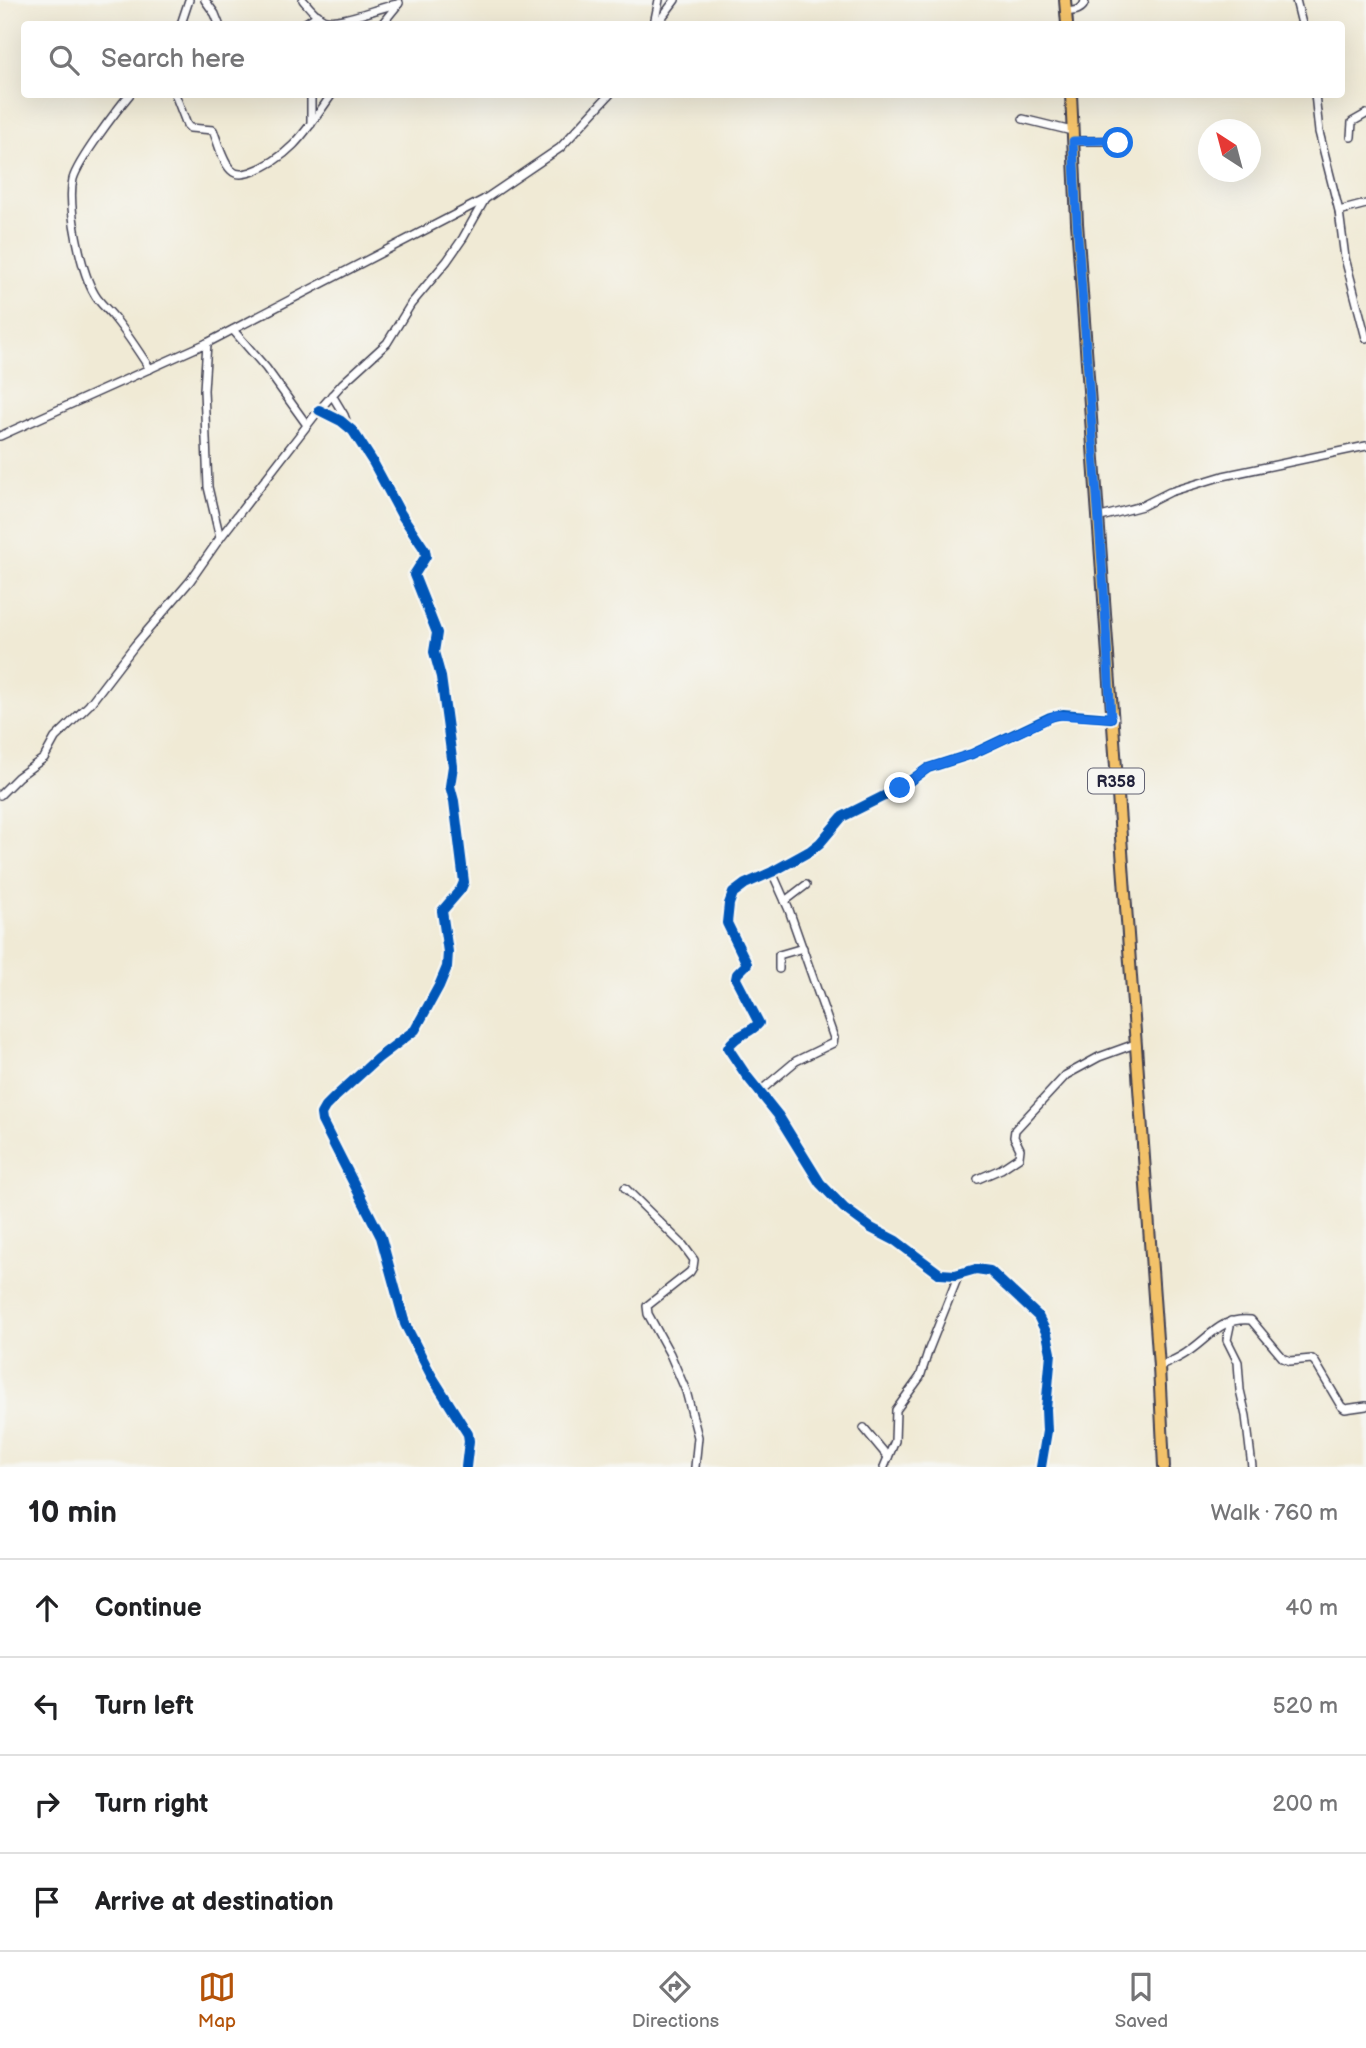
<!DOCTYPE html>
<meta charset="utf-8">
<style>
:root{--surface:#fff;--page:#f2f2f2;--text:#202124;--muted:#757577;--line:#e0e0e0;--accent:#b45309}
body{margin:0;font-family:"Balsamiq Sans",sans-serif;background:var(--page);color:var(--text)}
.compass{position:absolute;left:1198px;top:119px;width:63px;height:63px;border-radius:50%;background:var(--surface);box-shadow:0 7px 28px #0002;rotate:324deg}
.stop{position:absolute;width:21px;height:21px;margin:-16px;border:5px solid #1a73e8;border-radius:50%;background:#fff}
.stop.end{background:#1a73e8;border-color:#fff;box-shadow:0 2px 7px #0008}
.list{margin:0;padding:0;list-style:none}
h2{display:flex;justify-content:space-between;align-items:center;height:91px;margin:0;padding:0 28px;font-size:30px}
h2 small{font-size:23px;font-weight:400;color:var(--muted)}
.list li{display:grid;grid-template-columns:46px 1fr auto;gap:21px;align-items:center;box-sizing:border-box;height:98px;padding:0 28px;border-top:2px solid var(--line)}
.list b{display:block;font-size:26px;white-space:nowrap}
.list em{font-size:23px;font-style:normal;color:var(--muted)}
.icon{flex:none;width:38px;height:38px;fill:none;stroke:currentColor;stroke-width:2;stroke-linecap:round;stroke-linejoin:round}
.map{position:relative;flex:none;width:1366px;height:1467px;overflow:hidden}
.search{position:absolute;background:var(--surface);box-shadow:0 7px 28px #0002;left:21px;right:21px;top:21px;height:77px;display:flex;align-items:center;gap:18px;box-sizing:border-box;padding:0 24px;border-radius:7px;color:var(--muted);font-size:26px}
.sheet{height:483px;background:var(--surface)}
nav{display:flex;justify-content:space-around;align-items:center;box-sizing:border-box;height:98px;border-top:2px solid var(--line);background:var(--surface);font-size:19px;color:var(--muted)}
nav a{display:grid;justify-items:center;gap:4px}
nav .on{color:var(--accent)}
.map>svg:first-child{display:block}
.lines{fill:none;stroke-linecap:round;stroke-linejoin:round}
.street-casing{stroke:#414052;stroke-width:10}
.primary-casing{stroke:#414052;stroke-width:14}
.street{stroke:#fff;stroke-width:7}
.primary{stroke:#f3c26a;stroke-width:10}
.cycleway-casing{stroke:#f6f6f2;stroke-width:15}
.cycleway{stroke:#0057b8;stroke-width:10}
.route{stroke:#1a73e8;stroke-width:9}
.labels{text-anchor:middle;stroke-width:7;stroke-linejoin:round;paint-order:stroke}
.shield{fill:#f6f6f2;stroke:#626272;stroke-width:2}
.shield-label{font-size:16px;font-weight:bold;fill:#22223b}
</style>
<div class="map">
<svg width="1366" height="1467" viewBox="0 0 1366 1467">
<rect width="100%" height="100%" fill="#f6f6f2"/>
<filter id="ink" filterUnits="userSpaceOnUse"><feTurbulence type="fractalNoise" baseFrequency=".0143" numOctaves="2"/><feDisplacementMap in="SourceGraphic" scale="14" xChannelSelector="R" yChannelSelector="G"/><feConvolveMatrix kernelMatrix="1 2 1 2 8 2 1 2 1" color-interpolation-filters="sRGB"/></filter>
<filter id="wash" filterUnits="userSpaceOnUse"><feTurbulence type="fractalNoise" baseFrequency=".00686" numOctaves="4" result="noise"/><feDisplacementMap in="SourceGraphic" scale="28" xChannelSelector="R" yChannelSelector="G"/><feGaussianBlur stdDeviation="1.57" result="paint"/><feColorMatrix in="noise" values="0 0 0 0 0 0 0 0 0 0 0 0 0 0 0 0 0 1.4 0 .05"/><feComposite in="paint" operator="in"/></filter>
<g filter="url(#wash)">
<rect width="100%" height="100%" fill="#f0ead5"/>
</g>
<g filter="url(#ink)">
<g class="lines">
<defs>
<g id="street">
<path d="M205 0 215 14 219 24"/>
<path d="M303 0C309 7 315 15 323 19 338 26 378 7 398 4"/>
<path d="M1296 0 1302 24"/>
<path d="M1066 12C1075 11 1084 10 1085 0"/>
<path d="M181 24 189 0"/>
<path d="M304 24 318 15"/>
<path d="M382 24 399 3"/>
<path d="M654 24 659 0"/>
<path d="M657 24 675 0"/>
<path d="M130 94C116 111 78 161 73 179 67 205 81 272 95 295 100 304 110 311 116 320 128 335 139 352 150 369"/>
<path d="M175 94 187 125 190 128 213 130C218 142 222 161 231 170 237 176 244 174 251 172 292 157 308 128 332 94"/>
<path d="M1315 94 1319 132 1339 211 1345 258 1366 338"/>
<path d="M1023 119 1072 131"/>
<path d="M311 124V94"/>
<path d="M1351 137 1352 122 1366 114"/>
<path d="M1073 141H1115L1119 144V148"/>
<path d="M1339 211 1366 204"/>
<path d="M233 330 266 368 307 425"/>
<path d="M207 343 204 390 208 487 220 538"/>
<path d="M332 395 344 415 348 426"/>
<path d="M319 410 341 421 353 431 373 462 401 514 425 550 426 556 414 575 437 633 434 652 441 677 453 766 450 786 454 801 464 882 461 889 442 911 448 952 447 967 439 986 415 1030 378 1058 334 1098 325 1107 321 1114 322 1121 381 1237 405 1324 431 1375 468 1434 469 1441 466 1467"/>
<path d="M0 436 207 343 485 199 560 148 610 94"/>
<path d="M1097 518 1142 506 1170 492 1223 476 1366 446"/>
<path d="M0 795 18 777 44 758 55 738 89 705 135 645 190 581 220 538 319 410 342 384 387 343 411 304 447 261 463 238 485 199"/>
<path d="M785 901 806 885"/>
<path d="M779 969V955L803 948"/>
<path d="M759 1092 796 1061 833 1043 834 1038 789 910 772 872"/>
<path d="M978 1179 1001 1169 1019 1157 1020 1149 1014 1137 1015 1130 1066 1075 1099 1057 1135 1044"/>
<path d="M625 1188 683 1245 694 1260 693 1267 690 1272 647 1306 648 1314 670 1354 686 1391 698 1437 695 1467"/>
<path d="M1231 1321 1227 1340 1238 1362 1240 1390 1246 1416 1252 1467"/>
<path d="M1159 1367C1169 1362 1180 1358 1189 1351 1211 1336 1221 1317 1251 1320L1283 1358 1290 1361 1312 1359 1315 1362 1341 1406 1345 1409 1366 1406"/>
<path d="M864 1428 888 1457"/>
<path d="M884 1467 895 1441 896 1410 920 1377 929 1349 959 1274"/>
<path d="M1041 1467 1047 1431 1046 1409 1051 1353 1047 1334 1038 1316 990 1271 976 1269 955 1275 940 1274 896 1241 871 1228 844 1208 820 1183 778 1115 746 1075 728 1048C734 1035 750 1034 759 1023L736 979 737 974 747 964 727 923 729 904 733 893 745 884 772 872 810 851 820 843 842 817 900 788 928 768 972 754 1050 717 1063 714 1111 718"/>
</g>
<g id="primary">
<path d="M1065 0 1067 24"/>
<path d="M1071 94 1077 223 1159 1367 1164 1467"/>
</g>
</defs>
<!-- street casing -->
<use href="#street" class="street-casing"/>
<!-- primary casing -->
<use href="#primary" class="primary-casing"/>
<!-- street -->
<use href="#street" class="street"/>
<!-- primary -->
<use href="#primary" class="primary"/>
<defs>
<g id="cycleway">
<path d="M319 410 341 421 353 431 373 462 401 514 425 550 426 556 414 575 437 633 434 652 441 677 453 766 450 786 454 801 464 882 461 889 442 911 448 952 447 967 439 986 415 1030 378 1058 334 1098 325 1107 321 1114 322 1121 381 1237 405 1324 431 1375 468 1434 469 1441 466 1467"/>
<path d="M1041 1467 1047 1431 1046 1409 1051 1353 1047 1334 1038 1316 990 1271 976 1269 955 1275 940 1274 896 1241 871 1228 844 1208 820 1183 778 1115 746 1075 728 1048C734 1035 750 1034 759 1023L736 979 737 974 747 964 727 923 729 904 733 893 745 884 772 872 810 851 820 843 842 817 900 788 928 768 972 754 1050 717 1063 714 1111 718"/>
</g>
</defs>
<!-- cycleway casing -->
<use href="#cycleway" class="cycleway-casing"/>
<!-- cycleway -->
<use href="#cycleway" class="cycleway"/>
</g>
</g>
<g class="lines" filter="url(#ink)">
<!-- route -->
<path class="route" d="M900 788 928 768 972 754 1056 715 1111 718 1104 591 1077 223 1073 141 1111 140 1118 143"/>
</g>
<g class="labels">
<!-- shield labels -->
<rect class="shield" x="1088" y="768.5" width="56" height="25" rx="5"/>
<g class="shield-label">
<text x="1116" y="787">R358</text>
</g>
</g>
</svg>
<svg class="compass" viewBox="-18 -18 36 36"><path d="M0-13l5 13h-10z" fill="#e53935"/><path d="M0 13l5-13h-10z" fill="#757577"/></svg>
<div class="stop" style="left:1118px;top:143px"></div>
<div class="stop end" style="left:900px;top:788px"></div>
<div class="search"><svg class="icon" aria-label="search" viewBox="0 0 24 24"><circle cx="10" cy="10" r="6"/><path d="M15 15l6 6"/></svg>Search here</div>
</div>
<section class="sheet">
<h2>10 min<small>Walk · 760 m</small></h2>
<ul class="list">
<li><svg class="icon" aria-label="ahead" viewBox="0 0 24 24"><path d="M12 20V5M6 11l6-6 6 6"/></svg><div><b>Continue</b></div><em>40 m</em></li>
<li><svg class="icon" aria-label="left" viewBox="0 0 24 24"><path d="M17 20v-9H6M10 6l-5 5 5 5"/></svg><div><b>Turn left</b></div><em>520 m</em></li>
<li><svg class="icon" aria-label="right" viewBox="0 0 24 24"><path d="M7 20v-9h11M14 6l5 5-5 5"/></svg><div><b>Turn right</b></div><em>200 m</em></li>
<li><svg class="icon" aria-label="arrive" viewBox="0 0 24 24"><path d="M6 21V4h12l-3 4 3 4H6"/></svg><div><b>Arrive at destination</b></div></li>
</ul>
</section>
<nav>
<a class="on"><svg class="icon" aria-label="map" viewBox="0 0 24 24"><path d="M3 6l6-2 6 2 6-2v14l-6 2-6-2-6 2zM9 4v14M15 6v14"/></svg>Map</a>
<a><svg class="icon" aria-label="directions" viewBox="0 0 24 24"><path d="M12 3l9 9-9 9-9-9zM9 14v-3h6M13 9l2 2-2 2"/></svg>Directions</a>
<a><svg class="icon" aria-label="saved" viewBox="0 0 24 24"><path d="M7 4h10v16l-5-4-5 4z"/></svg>Saved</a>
</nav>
